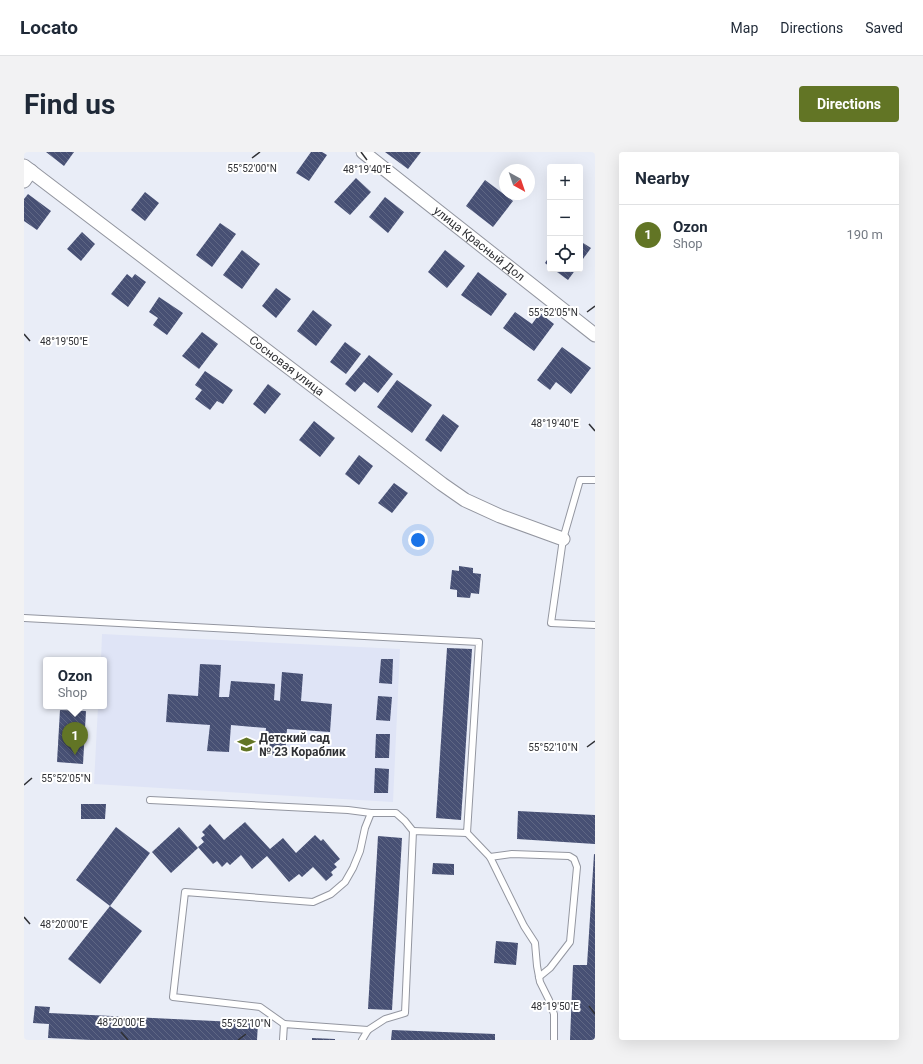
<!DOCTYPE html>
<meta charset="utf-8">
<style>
:root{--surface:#fff;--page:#f2f2f3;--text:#1f2937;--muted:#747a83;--line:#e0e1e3;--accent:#627525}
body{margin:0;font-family:Roboto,sans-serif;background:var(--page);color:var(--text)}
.controls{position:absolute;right:12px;top:12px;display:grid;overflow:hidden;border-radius:4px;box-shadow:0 4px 16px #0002}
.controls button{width:36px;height:36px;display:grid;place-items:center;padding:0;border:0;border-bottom:1px solid var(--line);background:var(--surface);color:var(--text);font:20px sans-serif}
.compass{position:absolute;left:475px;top:12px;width:36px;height:36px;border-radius:50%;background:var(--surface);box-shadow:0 4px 16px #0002;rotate:140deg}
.you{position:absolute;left:394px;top:388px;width:14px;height:14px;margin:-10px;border:3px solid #fff;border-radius:50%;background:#1a73e8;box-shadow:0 0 0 6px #1a73e833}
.badge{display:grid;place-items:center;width:26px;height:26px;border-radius:50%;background:var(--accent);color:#fff;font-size:13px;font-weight:700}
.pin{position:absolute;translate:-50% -33px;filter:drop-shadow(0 1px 2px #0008)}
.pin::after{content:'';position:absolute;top:21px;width:14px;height:12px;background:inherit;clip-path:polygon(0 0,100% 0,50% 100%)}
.popup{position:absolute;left:19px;top:505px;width:64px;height:52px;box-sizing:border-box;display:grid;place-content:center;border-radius:4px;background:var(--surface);filter:drop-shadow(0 1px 3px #0005);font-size:13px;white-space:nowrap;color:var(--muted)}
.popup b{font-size:15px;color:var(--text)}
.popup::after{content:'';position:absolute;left:50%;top:100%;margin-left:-8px;border:8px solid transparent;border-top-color:var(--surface)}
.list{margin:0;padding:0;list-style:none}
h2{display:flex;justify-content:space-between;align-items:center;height:52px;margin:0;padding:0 16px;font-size:17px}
h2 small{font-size:13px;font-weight:400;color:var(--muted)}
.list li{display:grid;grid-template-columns:26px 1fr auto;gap:12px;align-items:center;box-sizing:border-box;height:60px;padding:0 16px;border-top:1px solid var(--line)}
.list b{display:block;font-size:15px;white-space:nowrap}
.list p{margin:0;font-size:13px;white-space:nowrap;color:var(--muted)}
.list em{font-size:13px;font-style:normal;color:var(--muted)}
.icon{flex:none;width:22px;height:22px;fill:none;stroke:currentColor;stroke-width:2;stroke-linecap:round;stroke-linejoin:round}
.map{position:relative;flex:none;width:571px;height:888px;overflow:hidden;border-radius:4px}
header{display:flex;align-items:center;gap:24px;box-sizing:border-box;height:56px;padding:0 20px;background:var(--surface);border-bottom:1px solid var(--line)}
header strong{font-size:19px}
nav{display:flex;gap:22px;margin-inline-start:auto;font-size:14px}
.intro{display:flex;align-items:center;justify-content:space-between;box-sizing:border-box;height:96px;padding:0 24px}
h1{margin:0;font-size:28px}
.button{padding:10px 18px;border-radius:4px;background:var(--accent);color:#fff;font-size:14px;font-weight:700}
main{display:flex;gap:24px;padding:0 24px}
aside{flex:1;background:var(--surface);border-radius:4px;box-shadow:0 4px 16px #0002}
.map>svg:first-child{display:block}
.built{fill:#dfe4f6}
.building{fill:url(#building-back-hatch)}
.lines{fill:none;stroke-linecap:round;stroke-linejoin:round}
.lane-casing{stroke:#9396a0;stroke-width:8}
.street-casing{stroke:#9396a0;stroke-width:15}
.lane{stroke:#fff;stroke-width:6}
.street{stroke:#fff;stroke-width:13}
.ticks{fill:none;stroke:#303135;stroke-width:1.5}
.labels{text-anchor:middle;stroke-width:4;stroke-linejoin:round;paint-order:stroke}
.street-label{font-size:12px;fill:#303135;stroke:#fff}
.poi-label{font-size:12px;font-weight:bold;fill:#303135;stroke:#fff;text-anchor:start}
.ticks-label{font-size:10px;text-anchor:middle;fill:#303135;stroke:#fff;stroke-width:4;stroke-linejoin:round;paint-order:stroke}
</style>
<header>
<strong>Locato</strong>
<nav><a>Map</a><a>Directions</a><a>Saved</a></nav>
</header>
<div class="intro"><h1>Find us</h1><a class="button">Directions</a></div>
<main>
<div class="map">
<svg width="571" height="888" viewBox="0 0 571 888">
<defs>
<pattern id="building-back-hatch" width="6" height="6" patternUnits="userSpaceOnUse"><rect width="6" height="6" fill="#475074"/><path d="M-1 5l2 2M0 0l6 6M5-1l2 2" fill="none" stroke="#5f6784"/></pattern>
</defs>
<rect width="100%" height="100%" fill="#e9edf7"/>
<!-- built -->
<path class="built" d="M78 482 376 497 369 650 70 632 74 554H80V508H77Z"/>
<!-- building -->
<g class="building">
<path d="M22 0H50L40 14Z"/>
<path d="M287 0H298L303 3 285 29 272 21Z"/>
<path d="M361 0H397L384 17Z"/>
<path d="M332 26 347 40 326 63 310 50Z"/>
<path d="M461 28 489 49 469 75 442 54Z"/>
<path d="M121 40 135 51 121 69 107 58Z"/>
<path d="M4 42 27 59 13 78 0 69V47Z"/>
<path d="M361 45 380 60 364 81 345 65Z"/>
<path d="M196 71 212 82 188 115 172 103Z"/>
<path d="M58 80 71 92 57 109 43 97Z"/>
<path d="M556 89 567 96 556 111Z"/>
<path d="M218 98 236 112 218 137 199 123Z"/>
<path d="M421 98 441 114 423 136 404 120Z"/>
<path d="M526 103V115L521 111Z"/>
<path d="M529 117H552L544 128Z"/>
<path d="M454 120 483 142 467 164 437 143Z"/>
<path d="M103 122 108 126 111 122 122 130 104 155 87 142Z"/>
<path d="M252 136 267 147 252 166 238 154Z"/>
<path d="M135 145 159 161 143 183 129 173 134 166 125 160Z"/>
<path d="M289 158 308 173 292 194 273 179Z"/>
<path d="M491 160 508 172 516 161 530 172 510 199 479 176Z"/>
<path d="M178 180 194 192 175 217 158 204Z"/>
<path d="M321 190 337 202 322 222 306 210Z"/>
<path d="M538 195 567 216 547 242 532 230 526 238 513 228Z"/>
<path d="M345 203 369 222 354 241 340 230 331 240 321 232Z"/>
<path d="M181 219 209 238 199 252 193 249 186 258 171 247 178 238 171 233Z"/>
<path d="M373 228 408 253 388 281 353 255Z"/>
<path d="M244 232 257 242 241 262 229 252Z"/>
<path d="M419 262 435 274 417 300 401 288Z"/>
<path d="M290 269 311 286 296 305 275 288Z"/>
<path d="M335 303 349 314 335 333 321 322Z"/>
<path d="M370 331 384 341 368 361 354 351Z"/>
<path d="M435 414 449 416V421L457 422 455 442 447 441 446 446 433 445V438L426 437 428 418 435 419Z"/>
<path d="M423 496 448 497 437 668 412 666Z"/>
<path d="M357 507H369L368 532 355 531Z"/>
<path d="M176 512 197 513 195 545H205L207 529 251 532 250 548 256 549 258 520 279 522 277 549 308 552 306 580 263 577 261 604 240 602 242 576 207 573 205 600 183 599 186 573 142 570 144 542 174 544Z"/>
<path d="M354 544 368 545 366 569 352 568Z"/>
<path d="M36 558 62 559 59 612 33 610Z"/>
<path d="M352 582H366L365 606H351Z"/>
<path d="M351 616 365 617 364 641H350Z"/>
<path d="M57 652H82L81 667H57Z"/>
<path d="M494 659 571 663V692L493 687Z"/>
<path d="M221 670 246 697 259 686 272 701 291 683 297 689 299 687 316 707 310 712 313 715 307 720 309 723 302 729 289 715 278 725 275 722 265 730 243 704 228 717 217 703 206 713 203 710 198 715 193 709 189 712 174 695 180 690 177 686 181 683 178 680 186 672 200 688Z"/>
<path d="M92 675 126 701 86 754 52 728Z"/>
<path d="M155 675 174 696 147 721 128 700Z"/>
<path d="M354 684 378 686 368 858 344 857Z"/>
<path d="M570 702H571V888H546L549 813H563Z"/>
<path d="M409 711 430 712V723L408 722Z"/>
<path d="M86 754 118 779 76 832 44 807Z"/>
<path d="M472 789 494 791 492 813 470 811Z"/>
<path d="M11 854 26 855 25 861 234 871 233 888H67L24 886 25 872 9 871Z"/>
<path d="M368 878 471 882V888H367Z"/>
<path d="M288 886 311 887V888H288Z"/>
</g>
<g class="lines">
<defs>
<g id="lane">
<path d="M571 328H556L539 387 527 471 571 473"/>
<path d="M0 466 455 490 443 681 389 679 381 861 361 867 344 878 338 888"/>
<path d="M126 648 324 658 347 661"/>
<path d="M443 681 466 705 500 774 511 791 513 814 516 830 525 848 530 862V888"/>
<path d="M466 705 488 702 545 704 550 707 553 715 546 790 526 816 515 825"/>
<path d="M260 872 236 855 149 845 161 740 289 750 307 742 321 730 329 716 336 699 341 676 347 661H372L381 669 389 679"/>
<path d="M259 888 260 872 344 878"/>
</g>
<g id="street">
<path id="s1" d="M339 0 571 183"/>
<path id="s2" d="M0 14 418 332 441 348 476 364 539 387"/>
<path d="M0 29 7 19"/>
</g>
</defs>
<!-- lane casing -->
<use href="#lane" class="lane-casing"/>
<!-- street casing -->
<use href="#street" class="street-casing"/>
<!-- lane -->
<use href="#lane" class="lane"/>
<!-- street -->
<use href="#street" class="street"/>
</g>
<!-- ticks -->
<path class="ticks" d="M337 0 343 8M228 6 236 0M563 160 571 154M0 182 6 189M565 272 571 279M563 595 571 589M0 633 8 626M0 765 6 772M565 854 571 862M97 880 104 888M214 888 222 882"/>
<!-- icons -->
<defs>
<symbol id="school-bare" viewBox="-9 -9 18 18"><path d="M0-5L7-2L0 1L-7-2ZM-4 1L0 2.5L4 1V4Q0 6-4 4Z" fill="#627525" stroke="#fff" stroke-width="2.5" paint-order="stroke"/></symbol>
</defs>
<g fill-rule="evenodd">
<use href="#school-bare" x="210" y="580" width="25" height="25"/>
</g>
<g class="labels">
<!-- street labels -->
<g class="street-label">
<text dy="4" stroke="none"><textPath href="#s1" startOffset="148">улица Красный Дол</textPath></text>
<text dy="4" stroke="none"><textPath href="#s2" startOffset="330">Сосновая улица</textPath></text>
</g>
<!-- poi labels -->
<g class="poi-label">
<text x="235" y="590">Детский сад<tspan x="235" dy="14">№ 23 Кораблик</tspan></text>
</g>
</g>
<g class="ticks-label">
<text x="228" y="20">55°52'00"N</text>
<text x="343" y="21">48°19'40"E</text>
<text x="529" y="164">55°52'05"N</text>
<text x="40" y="193">48°19'50"E</text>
<text x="531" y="275">48°19'40"E</text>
<text x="529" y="599">55°52'10"N</text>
<text x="42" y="630">55°52'05"N</text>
<text x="40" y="776">48°20'00"E</text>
<text x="531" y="858">48°19'50"E</text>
<text x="97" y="874">48°20'00"E</text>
<text x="222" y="875">55°52'10"N</text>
</g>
</svg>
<div class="controls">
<button>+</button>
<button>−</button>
<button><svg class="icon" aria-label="locate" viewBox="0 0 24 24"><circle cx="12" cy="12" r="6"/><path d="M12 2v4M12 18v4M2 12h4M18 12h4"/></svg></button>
</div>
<svg class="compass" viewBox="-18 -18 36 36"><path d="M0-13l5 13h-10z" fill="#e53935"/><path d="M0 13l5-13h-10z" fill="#747a83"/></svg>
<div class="you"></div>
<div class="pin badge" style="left:51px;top:603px">1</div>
<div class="popup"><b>Ozon</b>Shop</div>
</div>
<aside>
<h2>Nearby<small></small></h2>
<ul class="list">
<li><span class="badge">1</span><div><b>Ozon</b><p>Shop</p></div><em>190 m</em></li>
</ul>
</aside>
</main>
